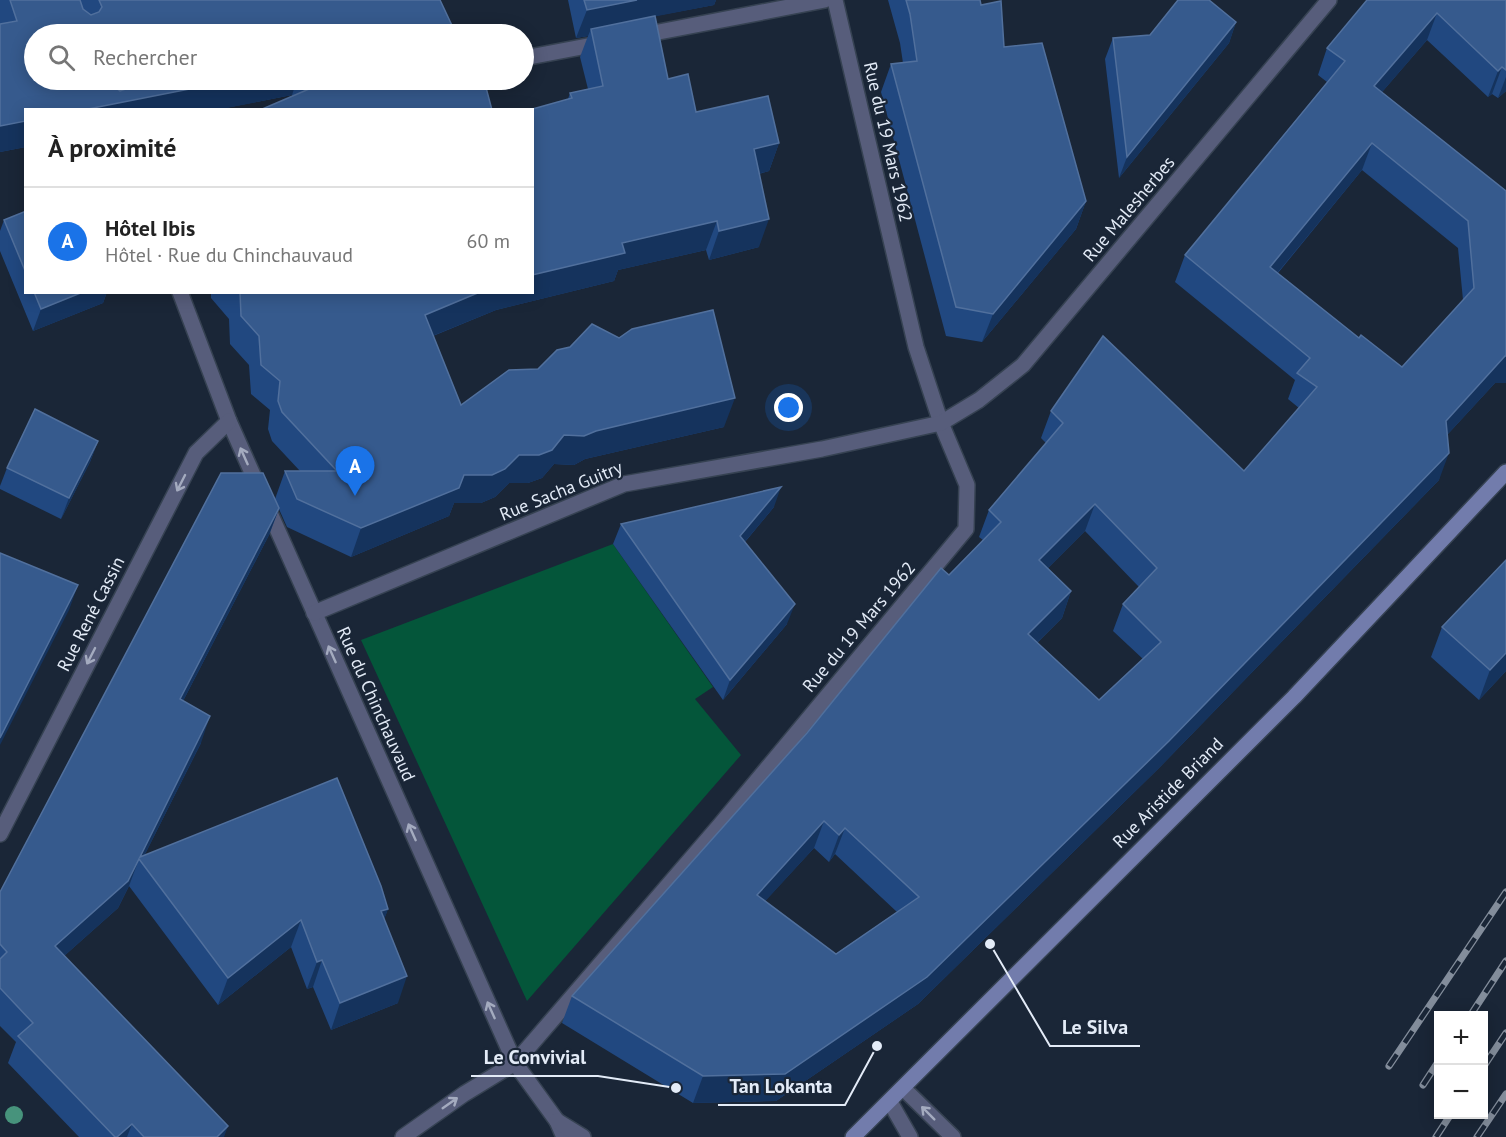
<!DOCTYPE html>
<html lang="fr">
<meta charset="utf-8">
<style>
:root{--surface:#fff;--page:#f6f6f6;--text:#222;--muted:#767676;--line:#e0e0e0;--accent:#1a73e8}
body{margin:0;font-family:"PT Sans",sans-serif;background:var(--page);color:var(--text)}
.controls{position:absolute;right:18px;bottom:18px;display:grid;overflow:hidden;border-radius:0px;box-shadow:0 3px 15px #0003}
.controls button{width:54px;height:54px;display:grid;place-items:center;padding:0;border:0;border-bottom:2px solid var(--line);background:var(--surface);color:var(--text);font:30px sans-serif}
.you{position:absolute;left:789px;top:408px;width:21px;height:21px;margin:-15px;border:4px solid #fff;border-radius:50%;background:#1a73e8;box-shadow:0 0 0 9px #1a73e833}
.badge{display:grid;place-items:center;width:39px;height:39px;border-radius:50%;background:var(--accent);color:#fff;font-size:20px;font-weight:700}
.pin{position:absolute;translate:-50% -50px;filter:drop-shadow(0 2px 3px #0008)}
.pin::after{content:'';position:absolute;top:32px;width:21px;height:18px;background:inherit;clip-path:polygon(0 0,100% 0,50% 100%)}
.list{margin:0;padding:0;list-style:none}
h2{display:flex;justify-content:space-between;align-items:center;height:78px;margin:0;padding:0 24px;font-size:26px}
h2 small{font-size:20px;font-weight:400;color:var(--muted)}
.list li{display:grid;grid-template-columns:39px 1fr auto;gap:18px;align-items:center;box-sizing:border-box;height:108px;padding:0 24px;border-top:2px solid var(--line)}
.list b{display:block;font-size:22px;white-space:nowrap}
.list p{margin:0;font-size:20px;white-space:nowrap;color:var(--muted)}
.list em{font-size:20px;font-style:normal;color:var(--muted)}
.icon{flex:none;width:33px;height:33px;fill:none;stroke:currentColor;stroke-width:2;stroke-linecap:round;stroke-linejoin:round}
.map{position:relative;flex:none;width:1506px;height:1137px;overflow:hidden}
.search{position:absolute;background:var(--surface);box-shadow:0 3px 15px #0003;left:24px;top:24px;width:510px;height:66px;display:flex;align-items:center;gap:15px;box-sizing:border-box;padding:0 21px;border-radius:33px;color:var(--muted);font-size:22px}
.panel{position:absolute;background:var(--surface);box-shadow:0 3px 15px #0003;left:24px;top:108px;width:510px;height:186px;border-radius:0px}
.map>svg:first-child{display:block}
.green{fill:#04563a}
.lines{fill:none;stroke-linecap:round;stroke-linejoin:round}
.lane-casing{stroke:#364252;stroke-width:18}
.street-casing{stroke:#364252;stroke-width:18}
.secondary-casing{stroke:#364252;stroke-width:18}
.lane{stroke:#575d7b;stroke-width:15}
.street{stroke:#575d7b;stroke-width:15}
.secondary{stroke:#727cac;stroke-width:15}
.rail-casing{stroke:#838d9b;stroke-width:7}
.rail{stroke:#1a2637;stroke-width:4.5;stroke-dasharray:14;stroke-linecap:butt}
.tree{fill:#47937c}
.wall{fill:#214880;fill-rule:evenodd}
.shaded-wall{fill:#15335d}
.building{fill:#365a8d;stroke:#51709d;stroke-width:1.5;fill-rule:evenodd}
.oneway{stroke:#a4abbf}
.labels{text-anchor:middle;stroke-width:4.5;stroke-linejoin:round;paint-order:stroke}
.street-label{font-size:18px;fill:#e3ebf7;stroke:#1a2637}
.leader{fill:none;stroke:#e3ebf7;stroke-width:2}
.callout-dot{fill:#e3ebf7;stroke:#1a2637;stroke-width:2}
.callout-label{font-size:20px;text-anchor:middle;font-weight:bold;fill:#e3ebf7;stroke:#1a2637;stroke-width:4.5;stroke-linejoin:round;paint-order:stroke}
</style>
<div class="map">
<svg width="1506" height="1137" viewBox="0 0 1506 1137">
<rect width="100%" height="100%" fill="#1a2637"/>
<!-- green -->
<path class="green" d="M613 544 713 687 695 699 741 755 527 1001 361 640Z"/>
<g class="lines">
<defs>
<g id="lane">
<path d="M638 36 825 0"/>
<path d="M524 58 603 43"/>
<path d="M515 1063 720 825 966 529 967 485 941 423"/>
<path d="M904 1089 953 1137"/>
<path d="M890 1102 910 1137"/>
</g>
<g id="street">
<path d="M835 0 916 347 941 423"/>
<path d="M180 292 229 421 515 1063 557 1121 564 1137"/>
<path d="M314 613 624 484 822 449 941 423 979 400 1023 365 1329 0"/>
<path d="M0 834 196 453 229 421"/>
<path d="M557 1121 583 1137"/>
<path d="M403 1137 464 1094 515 1063"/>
</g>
<path id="secondary" d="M853 1137 1294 697 1506 472"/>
</defs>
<!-- lane casing -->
<use href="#lane" class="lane-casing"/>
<!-- street casing -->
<use href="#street" class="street-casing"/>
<!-- secondary casing -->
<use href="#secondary" class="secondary-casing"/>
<!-- lane -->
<use href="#lane" class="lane"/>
<!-- street -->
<use href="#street" class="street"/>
<!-- secondary -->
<use href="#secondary" class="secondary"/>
<defs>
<g id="rail">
<path d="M1470 1016 1506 961"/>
<path d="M1389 1066 1506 892"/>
<path d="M1484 1066 1506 1033"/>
<path d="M1423 1085 1438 1062"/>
<path d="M1436 1137 1451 1114"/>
<path d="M1477 1137 1506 1094"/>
</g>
</defs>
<!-- rail casing -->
<use href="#rail" class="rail-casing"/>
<!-- rail -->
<use href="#rail" class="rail"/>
</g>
<!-- trees -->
<circle class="tree" cx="14" cy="1115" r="9"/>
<!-- wall -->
<g class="wall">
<path d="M0 0H440L34 34V80H484L292 96V95L0 152Z"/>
<path d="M568 0H716L714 5 655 16 668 79 696 112 779 143 769 171 759 174V247L709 260 706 250 618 270 614 281 496 310 433 336 461 405 724 427 585 459 574 465 554 464 542 478 528 483H509L495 497 481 503H454L449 516 351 557 287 527 279 509 269 535 183 701 201 743 144 856 388 909 384 919 398 1003 331 1030 313 987 307 989 291 947 218 1005 129 886 118 908 64 956 224 1137H79L8 1063 16 1042 0 1026V892L275 499 285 471H300L272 441 268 429 270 410 251 394 249 365 230 344 229 319 211 298V292H532L568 99 570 93 588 89 580 57 588 36 576 38Z"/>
<path d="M888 0H980L981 5 1086 201 1076 229 982 342 946 336 881 92 891 64 903 63 900 43Z"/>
<path d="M1367 0H1506V91L1498 98 1492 94 1488 97 1427 40 1382 92 1506 191V383H1495L1447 435 1439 480 1159 768 918 1004 776 1101 693 1103 562 1023 572 996 949 575 983 540 979 537 989 510 1046 443 1041 438 1051 411 1244 471 1299 408 1288 399 1295 380 1175 282 1185 255 1327 82 1318 75 1327 48ZM1362 170 1458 248 1463 300 1402 367 1359 338 1278 273ZM1085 531 1139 587 1123 604 1113 631 1143 659 1099 700 1037 643 1062 618 1071 591 1048 568ZM814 848 829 862 835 854 897 912 836 954 765 901Z"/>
<path d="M1236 22 1229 43 1119 178 1105 59 1113 38 1150 35Z"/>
<path d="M26 211V292H107L103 303 33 331 0 251V231L4 220Z"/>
<path d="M98 441 90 462 61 519 0 489V486L7 468Z"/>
<path d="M774 507 745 542 787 624 723 700 613 544 621 524Z"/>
<path d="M1442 627 1506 671 1479 700 1431 657Z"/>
</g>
<!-- shaded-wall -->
<g class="shaded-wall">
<path d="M637 0H716L714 5 591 29 588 36 576 38 587 10Z"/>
<path d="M1437 13 1427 40 1364 113 1374 86Z"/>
<path d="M1236 22 1229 43 1119 178 1127 157Z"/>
<path d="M1502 67 1492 94 1488 97 1498 71Z"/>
<path d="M1506 77V91L1498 98Z"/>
<path d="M235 80H297L292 95 217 110H83Z"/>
<path d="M26 121V147L0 152V126Z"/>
<path d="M779 143 769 171 743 178 754 149Z"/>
<path d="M1372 143 1362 170 1260 294 1270 267Z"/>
<path d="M1086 201 1076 229 982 342 993 314Z"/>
<path d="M769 219 759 247 709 260 719 231Z"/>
<path d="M717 221 706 250 618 270 614 281 496 310 415 343 425 315 480 292H532V275L622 243Z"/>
<path d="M83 292H107L103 303 33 331 41 309Z"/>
<path d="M1505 356H1506V383H1495L1436 447 1446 421Z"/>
<path d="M735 398 724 427 585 459 574 465 554 464 542 478 528 483H509L495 497 481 503H454L449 516 351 557 361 528 464 475 519 455 564 435 596 431Z"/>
<path d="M98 441 90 462 61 519 69 498Z"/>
<path d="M1449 453 1439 480 1159 768 918 1004 776 1101 693 1103 703 1076 785 1074Z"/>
<path d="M781 487 774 507 733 556 740 536Z"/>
<path d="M1095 504 1085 531 1030 586 1039 560Z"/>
<path d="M279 508 269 535 170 726 180 699Z"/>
<path d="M78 585 69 610 0 745V738Z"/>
<path d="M1071 591 1062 618 1018 661 1028 634Z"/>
<path d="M795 604 787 624 723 700 730 680Z"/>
<path d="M1506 653V671L1479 700 1490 670Z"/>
<path d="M210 716 201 743 141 862 139 859Z"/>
<path d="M824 821 814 848 747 921 757 895Z"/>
<path d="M845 828 835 854 829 862 839 835Z"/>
<path d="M139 859 129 886 118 908 45 973 55 946Z"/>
<path d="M388 909 378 936 381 911Z"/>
<path d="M301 920 291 947 218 1005 228 978Z"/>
<path d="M322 960 313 987 307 989 317 962Z"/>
<path d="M407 976 398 1003 331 1030 340 1003Z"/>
<path d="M132 1124 127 1137H117Z"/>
<path d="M228 1126 224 1137H217Z"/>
</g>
<!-- building -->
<g class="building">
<path d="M10 0H80L83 9 91 15 99 12 102 7 99 0H440L456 34H34V80H110L112 85 120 91 129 88 131 82 130 80H235L83 110H26V121L0 126V24L17 21Z"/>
<path d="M584 0H637L587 10Z"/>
<path d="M906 0H980L981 5 1001 1 1004 47 1042 43 1086 201 993 314 956 307 891 64 917 61 910 14Z"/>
<path d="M1178 0H1209L1236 22 1127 157 1113 38 1150 35Z"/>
<path d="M1367 0H1506V70L1502 67 1498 71 1437 13 1374 86 1506 191V356H1505L1446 421 1449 453 1169 741 927 977 785 1074 703 1076 572 996 807 733 941 568 949 575 1001 522 989 510 1063 423 1051 411 1103 336 1244 471 1317 387 1297 373 1310 358 1185 255 1345 61 1327 48ZM1372 143 1468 221 1474 288 1402 367 1361 335 1359 338 1270 267ZM1095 504 1157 568 1123 604 1161 642 1099 700 1028 634 1071 591 1039 560ZM824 821 839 835 845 828 919 897 836 954 757 895Z"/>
<path d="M655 16 668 79 688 74 696 112 768 96 779 143 754 149 769 219 719 231 717 221 622 243 625 253 532 275V110H529L572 98 570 93 603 86 591 29Z"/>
<path d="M306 80H484L492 110H260L309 89Z"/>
<path d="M26 211V273L4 220Z"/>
<path d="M34 292H83L41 309Z"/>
<path d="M240 292H480L425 315 461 405 509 370 538 369 557 350 570 347 592 324 619 338 632 329 713 310 735 398 596 431 584 436 564 435 552 450 539 455H519L505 469 492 475H464L459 488 361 528 297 499 285 471H337L282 412 278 401 280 381 261 365 259 336 241 316Z"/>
<path d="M35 409 98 441 69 498 7 468Z"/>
<path d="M221 473H263L279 508 180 699 210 716 140 857 337 778 381 886 388 909 381 911 407 976 340 1003 322 960 317 962 301 920 228 978 139 859 128 881 55 946 228 1126 217 1137H144L132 1124 117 1137H115L18 1036 33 1023 0 988V959L7 952 0 944V892Z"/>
<path d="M781 487 740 536 795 604 730 680 621 524Z"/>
<path d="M0 553 78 585 0 738Z"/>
<path d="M1506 560V653L1490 670 1442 627Z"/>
</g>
<!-- one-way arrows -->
<defs><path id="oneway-shaft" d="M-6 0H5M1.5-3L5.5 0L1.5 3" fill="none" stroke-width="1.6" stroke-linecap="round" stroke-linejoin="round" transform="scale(1.5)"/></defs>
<g class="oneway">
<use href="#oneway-shaft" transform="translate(244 456) rotate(-114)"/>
<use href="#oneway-shaft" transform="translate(181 483) rotate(117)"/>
<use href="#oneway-shaft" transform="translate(332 654) rotate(-114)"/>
<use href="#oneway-shaft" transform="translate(91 656) rotate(117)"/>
<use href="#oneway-shaft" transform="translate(412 832) rotate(-114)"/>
<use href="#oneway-shaft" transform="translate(491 1010) rotate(-114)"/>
<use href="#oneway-shaft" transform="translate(450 1103) rotate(-35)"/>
<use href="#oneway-shaft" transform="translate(928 1113) rotate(-135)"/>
</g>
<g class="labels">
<!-- street labels -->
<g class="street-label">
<text transform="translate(888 142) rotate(77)" y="6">Rue du 19 Mars 1962</text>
<text transform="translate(1129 209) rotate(-50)" y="6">Rue Malesherbes</text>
<text transform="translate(561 491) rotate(-22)" y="6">Rue Sacha Guitry</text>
<text transform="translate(91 614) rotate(-63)" y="6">Rue René Cassin</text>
<text transform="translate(859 627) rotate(-50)" y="6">Rue du 19 Mars 1962</text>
<text transform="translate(376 704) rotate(66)" y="6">Rue du Chinchauvaud</text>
<text transform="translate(1168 793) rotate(-45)" y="6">Rue Aristide Briand</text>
</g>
</g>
<!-- callouts -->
<path class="leader" d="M990 944L1050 1046H1140M676 1088L598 1076H471M877 1046L845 1105H718"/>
<g class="callout-dot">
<circle cx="990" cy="944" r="6"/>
<circle cx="676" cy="1088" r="6"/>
<circle cx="877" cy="1046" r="6"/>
</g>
<g class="callout-label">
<text x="1095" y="1034">Le Silva</text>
<text x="535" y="1064">Le Convivial</text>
<text x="781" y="1093">Tan Lokanta</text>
</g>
</svg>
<div class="controls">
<button>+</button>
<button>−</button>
</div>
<div class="you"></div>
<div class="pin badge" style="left:355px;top:496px">A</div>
<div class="search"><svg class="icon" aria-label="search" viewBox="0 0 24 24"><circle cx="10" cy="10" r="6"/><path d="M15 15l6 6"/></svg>Rechercher</div>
<section class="panel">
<h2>À proximité<small></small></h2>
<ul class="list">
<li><span class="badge">A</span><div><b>Hôtel Ibis</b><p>Hôtel · Rue du Chinchauvaud</p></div><em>60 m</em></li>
</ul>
</section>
</div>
